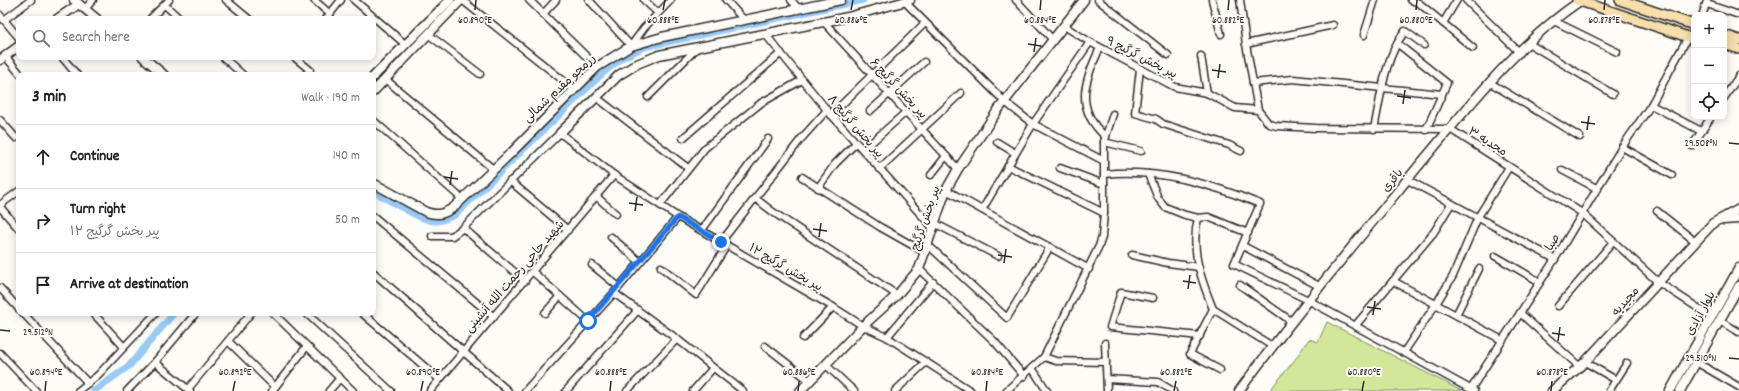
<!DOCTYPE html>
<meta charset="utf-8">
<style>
:root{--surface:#fff;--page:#f6f6f6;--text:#222;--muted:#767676;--line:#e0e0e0}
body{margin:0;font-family:Dekko,"Playpen Sans Arabic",sans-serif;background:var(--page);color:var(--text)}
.controls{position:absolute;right:12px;top:12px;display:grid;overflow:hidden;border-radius:8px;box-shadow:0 2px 10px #0003}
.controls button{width:36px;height:36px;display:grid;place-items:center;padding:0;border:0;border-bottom:1px solid var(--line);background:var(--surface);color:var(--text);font:20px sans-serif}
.stop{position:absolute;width:12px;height:12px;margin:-9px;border:3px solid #1a73e8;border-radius:50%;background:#fff}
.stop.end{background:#1a73e8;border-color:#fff;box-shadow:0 1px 4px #0008}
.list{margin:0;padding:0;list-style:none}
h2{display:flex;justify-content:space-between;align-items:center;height:52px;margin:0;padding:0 16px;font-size:17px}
h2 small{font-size:13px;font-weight:400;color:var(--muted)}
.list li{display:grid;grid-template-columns:26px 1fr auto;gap:12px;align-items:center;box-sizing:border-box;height:64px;padding:0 16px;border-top:1px solid var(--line)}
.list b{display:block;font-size:15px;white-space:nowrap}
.list p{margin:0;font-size:13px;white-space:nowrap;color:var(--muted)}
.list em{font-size:13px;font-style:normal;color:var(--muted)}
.icon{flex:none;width:22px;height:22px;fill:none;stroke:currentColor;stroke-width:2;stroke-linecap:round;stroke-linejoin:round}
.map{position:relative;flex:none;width:1739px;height:391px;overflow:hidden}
.search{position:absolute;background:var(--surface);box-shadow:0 2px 10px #0003;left:16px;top:16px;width:360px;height:44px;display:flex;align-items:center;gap:10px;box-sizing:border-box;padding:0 14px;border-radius:8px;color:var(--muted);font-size:15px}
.panel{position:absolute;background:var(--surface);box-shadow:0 2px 10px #0003;left:16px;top:72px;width:360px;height:244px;border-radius:8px}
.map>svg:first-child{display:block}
.green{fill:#d3e79b;stroke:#7f8963}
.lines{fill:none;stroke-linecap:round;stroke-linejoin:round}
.canal{stroke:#99caf5;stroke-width:7}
.street-casing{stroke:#2b2b2b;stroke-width:9}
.secondary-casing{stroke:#2b2b2b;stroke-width:11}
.primary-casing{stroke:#2b2b2b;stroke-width:12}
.street{stroke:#fdfcf7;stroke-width:6}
.secondary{stroke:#fdfcf7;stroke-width:8}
.primary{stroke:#f8deab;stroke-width:9}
.route{stroke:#1a73e8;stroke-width:5}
.ticks{fill:none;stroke:#2b2b2b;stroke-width:1.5}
.labels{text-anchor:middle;stroke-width:4;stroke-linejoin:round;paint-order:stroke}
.street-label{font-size:12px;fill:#2b2b2b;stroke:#fdfcf7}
.ticks-label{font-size:10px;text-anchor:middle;fill:#2b2b2b;stroke:#fdfcf7;stroke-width:4;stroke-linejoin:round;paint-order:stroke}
</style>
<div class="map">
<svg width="1739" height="391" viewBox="0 0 1739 391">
<rect width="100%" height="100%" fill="#fdfcf7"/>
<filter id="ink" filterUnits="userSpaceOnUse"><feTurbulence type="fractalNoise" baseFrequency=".025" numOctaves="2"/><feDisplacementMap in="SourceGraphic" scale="8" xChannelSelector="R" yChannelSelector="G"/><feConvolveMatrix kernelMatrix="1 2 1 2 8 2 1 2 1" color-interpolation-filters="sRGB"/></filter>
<g filter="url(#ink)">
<!-- green -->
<path class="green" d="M1327 322 1462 391H1269L1294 361 1309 339 1318 342Z"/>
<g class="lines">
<!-- canal -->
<g class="canal">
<path d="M373 191C386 198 421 221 435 221 442 221 448 218 455 215L604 72 623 57 644 47 863 0"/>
<path d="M94 391 129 366 174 313"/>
</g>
<defs>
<g id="street">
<path d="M226 0 249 19"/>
<path d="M314 0 330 14"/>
<path d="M354 0 405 44"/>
<path d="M462 0 574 89"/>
<path d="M529 0 597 67"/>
<path d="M589 0 631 46 644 28 671 0"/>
<path d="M644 0 658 13"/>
<path d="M726 0 744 20"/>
<path d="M791 0 799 9"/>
<path d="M1016 0 1053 40"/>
<path d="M1098 0 1168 55"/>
<path d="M1212 0 1221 34"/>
<path d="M1240 0 1246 44 1258 110 1269 124 1277 126 1316 128 1450 129 1582 213 1658 282 1712 317"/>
<path d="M1411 0 1419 3 1473 48"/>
<path d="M1466 0 1520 53"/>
<path d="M905 2 1005 102 1033 124 1104 161"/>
<path d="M1707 4 1739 15"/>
<path d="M165 5 180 19"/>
<path d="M85 9 93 0"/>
<path d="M1703 13 1707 1"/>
<path d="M543 14 556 0"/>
<path d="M0 15 19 38"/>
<path d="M150 19 169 0"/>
<path d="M326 19 341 0"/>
<path d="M4 20 31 0"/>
<path d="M1554 21 1617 52"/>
<path d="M824 22 958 169"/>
<path d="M1443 23 1457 0"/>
<path d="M1064 26 1090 42 1175 87 1207 93 1235 108 1258 110"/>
<path d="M428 34 480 74"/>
<path d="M766 35 827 110 933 228"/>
<path d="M1364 35 1375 0"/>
<path d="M1528 43 1613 94"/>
<path d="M1246 44 1333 25"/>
<path d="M1398 44 1447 83 1426 130"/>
<path d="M1100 48C1084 81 1074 109 1106 137"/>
<path d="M5 56 21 75"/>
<path d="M1201 56 1207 93"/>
<path d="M62 57 77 75"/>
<path d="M223 57 243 75"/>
<path d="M294 57 310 70 305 75"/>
<path d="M1140 69 1135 113 1156 119 1163 124 1229 145 1241 151"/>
<path d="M385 79 493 169"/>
<path d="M1489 82 1580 137"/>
<path d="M1253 83 1293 79 1442 94"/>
<path d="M596 97 688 168"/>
<path d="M648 97 697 48"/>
<path d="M1724 98 1739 76"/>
<path d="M1651 105 1701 131"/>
<path d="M870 111 924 62"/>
<path d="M831 115 925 23"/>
<path d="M0 120 16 138"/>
<path d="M373 120 462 199"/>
<path d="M1374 129C1381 96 1384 59 1405 31L1424 45"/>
<path d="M683 138 781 53"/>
<path d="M997 142 1015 153"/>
<path d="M1104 142 1141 151"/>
<path d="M1692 146 1711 117"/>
<path d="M1622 147 1672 175"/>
<path d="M863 150 906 112"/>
<path d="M1008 166 1104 213"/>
<path d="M1060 168 1104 184"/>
<path d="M879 169 961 93"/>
<path d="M1562 170 1598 189"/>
<path d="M1104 174C1158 168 1211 184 1260 204L1234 264 1308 300 1474 391"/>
<path d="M1148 174 1158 198 1165 207 1185 215 1198 218 1208 217 1248 233"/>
<path d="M931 175 946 156"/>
<path d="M802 177 880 227 926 253"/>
<path d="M1408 180 1555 259"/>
<path d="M510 181 568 230"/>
<path d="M818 188 835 164 856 143"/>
<path d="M946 190 1089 269"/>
<path d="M597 197 616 214"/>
<path d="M755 198 773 212 897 295"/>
<path d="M0 205 19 191"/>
<path d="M660 205 705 148 761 103 802 80"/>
<path d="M0 207 19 229"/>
<path d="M982 210 1033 124 1090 42"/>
<path d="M1657 211 1696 242"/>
<path d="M373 216 494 317"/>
<path d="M1198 218C1190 250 1201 279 1213 309L1190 354 1220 370"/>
<path d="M934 223 998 256"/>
<path d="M463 228 525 281"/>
<path d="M702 230 768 139"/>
<path d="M432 236H452L463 228 560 133 614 175 678 217 833 307 863 326 887 337 971 391"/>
<path d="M611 237 640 262"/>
<path d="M721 242 801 139 827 110"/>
<path d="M928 245 1007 318 1050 247"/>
<path d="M1243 246 1319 286"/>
<path d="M1132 255 1168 263 1199 267"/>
<path d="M1495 256 1540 282"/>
<path d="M592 265 619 287"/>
<path d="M661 267 696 295 727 245"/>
<path d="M919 269 995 342 1024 376"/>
<path d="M373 272 508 391"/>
<path d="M533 272 588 321"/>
<path d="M1393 281 1502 340"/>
<path d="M1240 285 1291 321"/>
<path d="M0 288 19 309"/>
<path d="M614 293 677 339 743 391"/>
<path d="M1153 298 1121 292 1110 327 1200 336"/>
<path d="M1558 306 1613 242"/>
<path d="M1213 309 1272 346"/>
<path d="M23 313 88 383"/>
<path d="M93 313 124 347"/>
<path d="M273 313 353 391"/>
<path d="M306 313 391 391"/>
<path d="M362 313 439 379"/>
<path d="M545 313 560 296"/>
<path d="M1520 313 1580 367"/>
<path d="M1456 315 1479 269"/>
<path d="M1720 321 1739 332"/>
<path d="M1355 326 1434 232 1451 204"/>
<path d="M887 337 933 282"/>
<path d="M803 338 833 307"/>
<path d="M228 341 275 387"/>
<path d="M1105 343 1107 391"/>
<path d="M765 346 810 381"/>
<path d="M1404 352 1436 304 1453 276 1478 217 1509 167"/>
<path d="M0 353 36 391"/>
<path d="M1044 357 1056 361 1106 362"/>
<path d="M155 362 190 391"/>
<path d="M1585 362 1616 380"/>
<path d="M1696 362 1739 387"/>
<path d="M826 365 854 391"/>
<path d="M1032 368 1047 391"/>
<path d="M1107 379 1158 382 1173 391"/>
<path d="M188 389 251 313"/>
<path d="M1471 389 1555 259 1622 147 1651 105 1688 37"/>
<path d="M78 391 98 375 156 313"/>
<path d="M127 391 155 362 196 313"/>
<path d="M272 391 307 346"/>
<path d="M329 391 340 378"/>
<path d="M430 391 614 175"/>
<path d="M525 391 614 293 678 217"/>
<path d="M566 391 638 310"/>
<path d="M627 391 677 339"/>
<path d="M693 391 713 368"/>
<path d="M895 391 926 362"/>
<path d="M1006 391 1044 357 1099 246 1102 237 1104 213V142L1113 114"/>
<path d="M1609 391 1627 363"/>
</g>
<g id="secondary">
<path d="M74 0 97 19"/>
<path d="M57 19 79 4"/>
<path d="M143 57 164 75"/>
<path d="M0 60 19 46"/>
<path d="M373 77 450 0"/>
<path d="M373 92 461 0"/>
<path d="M560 133 619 75 637 64 659 55 848 17 910 0"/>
<path d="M373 183 426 212C438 216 443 214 453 208L512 152 597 67 631 46 662 37 841 0"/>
<path d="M1723 220 1739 219"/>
<path d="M800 391 863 326 897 295 919 269 946 190 958 169 998 110 1084 0"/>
<path d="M1239 391C1295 315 1356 242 1416 169 1466 110 1515 45 1580 1"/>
<path d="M1552 391 1585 362 1713 223 1739 209"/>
<path d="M1670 391 1739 268"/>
<path d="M1680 391 1739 286"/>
</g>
<g id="primary">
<path d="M1577 0 1694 39"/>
<path d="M1620 0 1694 25"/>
<path d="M1724 35 1739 40"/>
<path d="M1724 44 1739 49"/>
</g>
</defs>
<!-- street casing -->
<use href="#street" class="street-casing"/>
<!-- secondary casing -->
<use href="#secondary" class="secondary-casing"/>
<!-- primary casing -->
<use href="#primary" class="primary-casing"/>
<!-- street -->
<use href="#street" class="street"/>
<!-- secondary -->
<use href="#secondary" class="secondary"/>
<!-- primary -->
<use href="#primary" class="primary"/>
</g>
</g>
<g class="lines" filter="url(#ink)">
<!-- route -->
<path class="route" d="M588 321 678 217 721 242"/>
</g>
<!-- ticks -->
<path class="ticks" d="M475 10 476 0M663 10 665 0M851 10 853 0M1040 10 1041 0M1228 10 1229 0M1416 10 1417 0M1604 10 1605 0M1028 44 1041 46M1034 52 1036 38M1212 70 1226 72M1218 78 1220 64M1397 96 1411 98M1403 104 1405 90M1581 122 1595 124M1587 130 1589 116M1729 143 1739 144M444 177 458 179M450 185 452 171M629 203 643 205M635 211 637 197M813 229 827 231M819 237 821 223M998 255 1012 257M1004 263 1006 249M1183 281 1196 283M1188 289 1190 275M1367 307 1381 309M1373 315 1375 301M0 330 10 331M1552 333 1565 335M1558 341 1560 327M1729 358 1739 359M45 391 46 381M233 391 235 381M421 391 423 381M610 391 611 381M798 391 799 381M986 391 987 381M1174 391 1176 381M1362 391 1364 381M1551 391 1552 381"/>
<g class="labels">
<!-- street labels -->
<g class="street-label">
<text transform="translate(1142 57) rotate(27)" y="4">پیر بخش گرگیج ۹</text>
<text transform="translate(559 88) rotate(-43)" y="4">رزمجو مقدم شمالی</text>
<text transform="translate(899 88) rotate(47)" y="4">پیر بخش گرگیج ۶</text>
<text transform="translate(856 126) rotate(49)" y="4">پیر بخش گرگیج ۸</text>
<text transform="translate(1488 141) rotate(32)" y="4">مجدیه ۳</text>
<text transform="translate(1392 180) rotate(-50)" y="4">باقری</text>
<text transform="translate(925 218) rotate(-71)" y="4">پیر بخش گرگیج</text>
<text transform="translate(1552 242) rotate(-59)" y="4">صبا</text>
<text transform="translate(786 267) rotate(30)" y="4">پیر بخش گرگیج ۱۲</text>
<text transform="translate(514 276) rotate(-49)" y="4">شهید حاجی رحمت الله آنشینی</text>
<text transform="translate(1625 301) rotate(-48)" y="4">مجیدیه</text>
<text transform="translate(1700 313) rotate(-61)" y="4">بلوار آزادی</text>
</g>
</g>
<g class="ticks-label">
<text x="475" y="23">60.890°E</text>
<text x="663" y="23">60.888°E</text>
<text x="851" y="23">60.886°E</text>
<text x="1040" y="23">60.884°E</text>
<text x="1228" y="23">60.882°E</text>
<text x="1416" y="23">60.880°E</text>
<text x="1604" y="23">60.878°E</text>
<text x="1701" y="146">29.508°N</text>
<text x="38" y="335">29.512°N</text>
<text x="1701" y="361">29.510°N</text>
<text x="46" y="375">60.894°E</text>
<text x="235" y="375">60.892°E</text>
<text x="423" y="375">60.890°E</text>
<text x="611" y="375">60.888°E</text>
<text x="799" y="375">60.886°E</text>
<text x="987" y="375">60.884°E</text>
<text x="1176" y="375">60.882°E</text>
<text x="1364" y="375">60.880°E</text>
<text x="1552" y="375">60.878°E</text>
</g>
</svg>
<div class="controls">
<button>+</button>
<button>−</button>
<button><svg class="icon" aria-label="locate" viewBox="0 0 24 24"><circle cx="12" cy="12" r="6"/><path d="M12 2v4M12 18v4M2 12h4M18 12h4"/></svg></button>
</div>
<div class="stop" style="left:588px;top:321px"></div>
<div class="stop end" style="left:721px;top:242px"></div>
<div class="search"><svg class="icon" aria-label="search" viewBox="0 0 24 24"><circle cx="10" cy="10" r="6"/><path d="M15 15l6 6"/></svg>Search here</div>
<section class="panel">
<h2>3 min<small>Walk · 190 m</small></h2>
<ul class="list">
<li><svg class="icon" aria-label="ahead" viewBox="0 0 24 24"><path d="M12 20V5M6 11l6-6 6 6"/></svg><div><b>Continue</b></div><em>140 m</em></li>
<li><svg class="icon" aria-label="right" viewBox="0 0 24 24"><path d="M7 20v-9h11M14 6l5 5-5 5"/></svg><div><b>Turn right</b><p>پیر بخش گرگیج ۱۲</p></div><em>50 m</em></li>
<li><svg class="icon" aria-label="arrive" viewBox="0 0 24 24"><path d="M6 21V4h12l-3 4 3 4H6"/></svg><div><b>Arrive at destination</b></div></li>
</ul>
</section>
</div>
